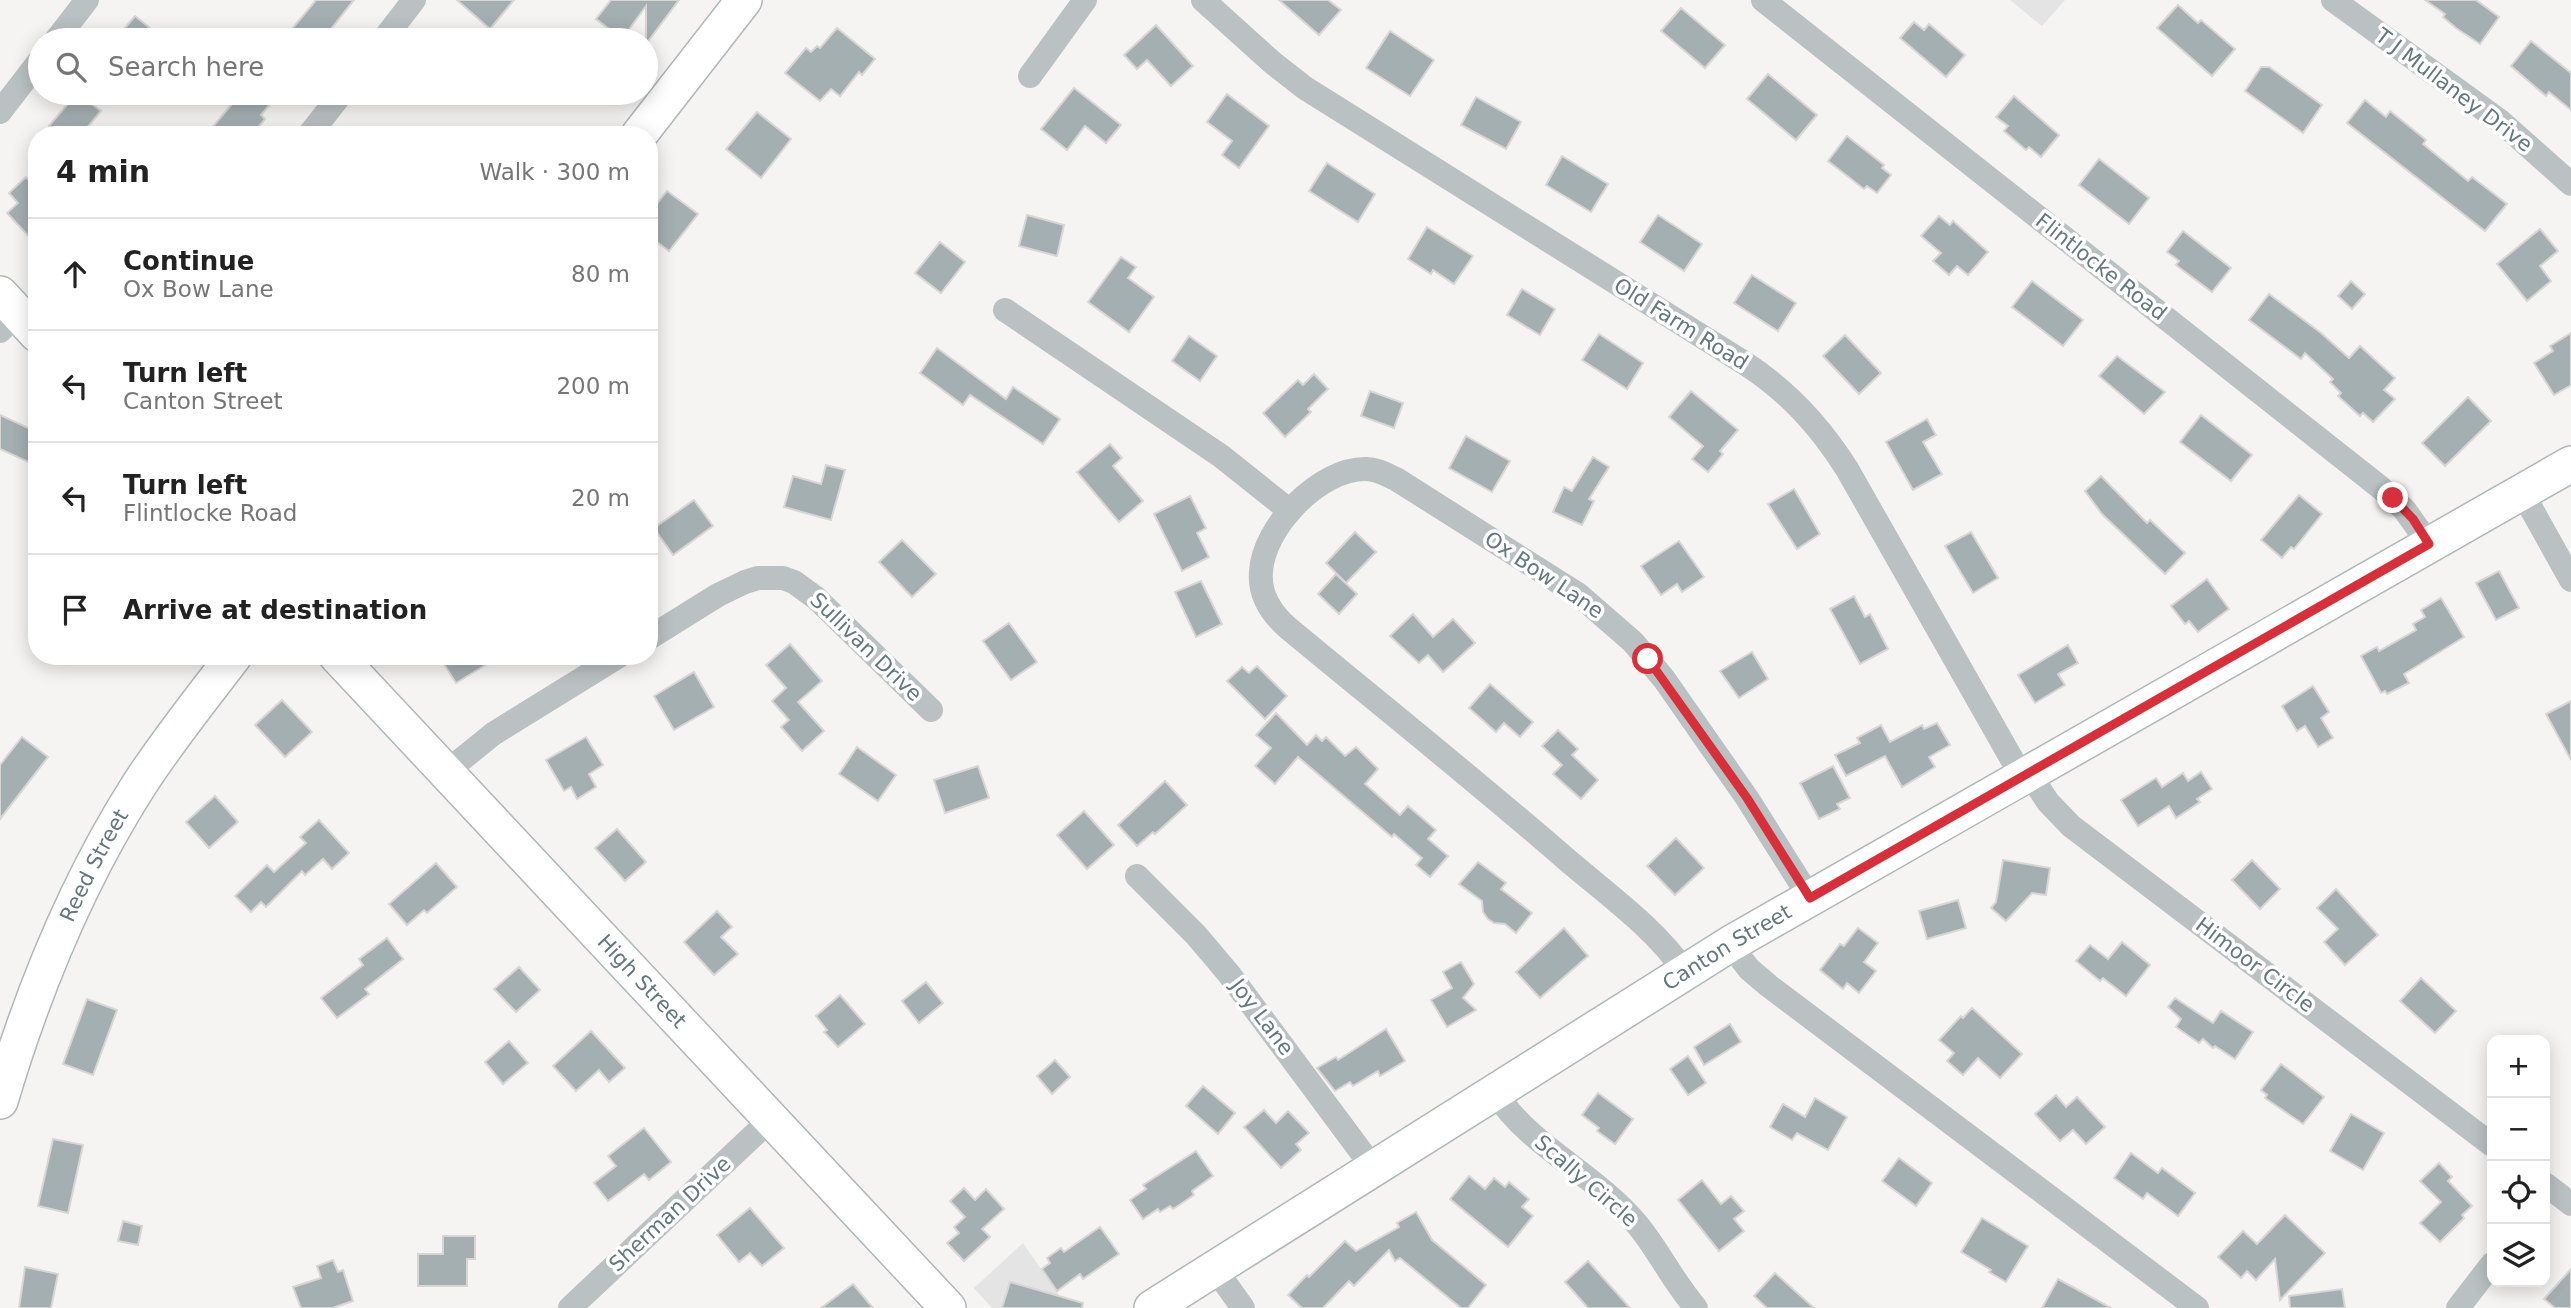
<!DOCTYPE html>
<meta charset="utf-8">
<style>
:root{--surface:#fff;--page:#f6f6f6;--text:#222;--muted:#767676;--line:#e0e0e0}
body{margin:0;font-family:"DejaVu Sans",sans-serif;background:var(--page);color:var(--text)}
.controls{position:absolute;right:21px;bottom:21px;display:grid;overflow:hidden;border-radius:14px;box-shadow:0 4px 18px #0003}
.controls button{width:63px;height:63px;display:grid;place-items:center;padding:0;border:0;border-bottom:2px solid var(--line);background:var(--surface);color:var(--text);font:35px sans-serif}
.stop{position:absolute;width:21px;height:21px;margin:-16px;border:5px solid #d8303a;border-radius:50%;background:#fff}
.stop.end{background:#d8303a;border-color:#fff;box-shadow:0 2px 7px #0008}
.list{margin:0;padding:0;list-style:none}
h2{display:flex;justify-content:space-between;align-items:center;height:91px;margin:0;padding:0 28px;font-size:30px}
h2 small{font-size:23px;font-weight:400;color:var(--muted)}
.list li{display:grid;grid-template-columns:46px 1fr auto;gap:21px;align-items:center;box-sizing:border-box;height:112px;padding:0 28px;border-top:2px solid var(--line)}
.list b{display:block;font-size:26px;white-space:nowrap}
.list p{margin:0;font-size:23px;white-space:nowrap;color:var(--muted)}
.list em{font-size:23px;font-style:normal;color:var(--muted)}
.icon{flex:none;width:38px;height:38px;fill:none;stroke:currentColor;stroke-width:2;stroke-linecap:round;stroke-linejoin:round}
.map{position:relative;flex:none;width:2571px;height:1308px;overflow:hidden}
.search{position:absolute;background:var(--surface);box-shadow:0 4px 18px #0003;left:28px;top:28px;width:630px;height:77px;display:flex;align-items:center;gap:18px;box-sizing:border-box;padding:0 24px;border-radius:38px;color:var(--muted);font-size:26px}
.panel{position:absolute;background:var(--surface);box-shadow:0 4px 18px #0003;left:28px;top:126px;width:630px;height:539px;border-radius:28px}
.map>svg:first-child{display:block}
.built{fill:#e3e4e3}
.building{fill:#a4afb1;stroke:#d7d6d5;stroke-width:2}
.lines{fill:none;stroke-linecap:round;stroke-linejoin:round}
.secondary-casing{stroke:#afb7b9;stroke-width:38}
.street{stroke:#bac1c2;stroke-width:24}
.secondary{stroke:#fff;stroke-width:35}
.route{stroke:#d8303a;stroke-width:9}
.labels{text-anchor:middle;stroke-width:7;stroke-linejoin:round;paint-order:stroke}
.street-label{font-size:21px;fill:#62787b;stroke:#fff}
</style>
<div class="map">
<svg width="2571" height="1308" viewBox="0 0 2571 1308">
<rect width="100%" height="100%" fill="#f5f4f2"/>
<!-- built -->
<g class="built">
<path d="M2010 0H2065L2042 26Z"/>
<path d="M1023 1243 1068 1308H992L974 1288Z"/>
</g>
<!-- building -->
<g class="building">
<path d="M316 0H354L322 40H306L292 29Z"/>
<path d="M457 0H514L490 29Z"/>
<path d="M611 0H679L646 44V6L622 39 596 19Z"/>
<path d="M1279 0H1328L1341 10 1319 35Z"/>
<path d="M2425 0H2476L2499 17 2480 44 2456 28 2443 17 2445 14Z"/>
<path d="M2178 5 2198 23 2201 20 2235 49 2212 76 2157 28Z"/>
<path d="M1681 8 1725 45 1705 68 1661 31Z"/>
<path d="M135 16 165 40H115Z"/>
<path d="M1914 22 1924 30 1929 24 1965 55 1946 77 1900 38Z"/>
<path d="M1156 25 1193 66 1171 86 1147 60 1137 69 1124 55Z"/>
<path d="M837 28 875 59 862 75 859 72 840 96 831 89 820 101 785 73 806 48 811 52 817 46 820 48Z"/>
<path d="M1390 31 1434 60 1410 96 1366 68Z"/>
<path d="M2531 41 2571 73V110L2549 92 2546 96 2511 66Z"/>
<path d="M2261 67H2269L2322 105 2303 133 2245 91Z"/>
<path d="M1768 74 1817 115 1796 140 1747 99Z"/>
<path d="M1074 88 1121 125 1106 143 1085 126 1067 150 1041 129Z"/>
<path d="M77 93 101 111 81 135H59L49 126Z"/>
<path d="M241 93H279L261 115 265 119 252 135H206Z"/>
<path d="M1227 94 1269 126 1239 168 1222 155 1232 141 1207 122Z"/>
<path d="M2014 96 2059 135 2041 157 2029 147 2026 150 2004 131 2008 126 1996 117Z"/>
<path d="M1476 97 1521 122 1506 149 1461 125Z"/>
<path d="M2365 100 2386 117 2390 111 2426 140 2423 144 2468 181 2472 177 2507 204 2485 231 2347 123Z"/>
<path d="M757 112 791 139 761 178 726 149Z"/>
<path d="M1847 136 1884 165 1882 168 1891 175 1877 193 1867 186 1864 189 1828 161Z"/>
<path d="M1562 156 1608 184 1591 212 1546 185Z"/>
<path d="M2099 159 2149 198 2129 224 2079 185Z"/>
<path d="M1327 163 1375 194 1358 222 1309 191Z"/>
<path d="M26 177 35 186 37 185V245L7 213 18 203 9 193Z"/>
<path d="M667 191 698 214 669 251 649 236V214Z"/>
<path d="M1027 215 1064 225 1057 256 1019 246Z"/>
<path d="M1658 215 1702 244 1684 271 1640 242Z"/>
<path d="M1939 216 1950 225 1953 221 1988 252 1968 275 1957 266 1949 275 1933 261 1941 253 1921 236Z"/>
<path d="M1427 227 1473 256 1454 284 1433 270 1431 274 1408 259Z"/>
<path d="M2540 229 2558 251 2540 266 2551 281 2527 301 2497 264Z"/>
<path d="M2183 231 2231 268 2212 292 2176 265 2179 261 2167 252Z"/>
<path d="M940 242 965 262 941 293 915 273Z"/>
<path d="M1121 257 1136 267 1128 278 1154 297 1129 332 1088 302Z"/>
<path d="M1752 275 1796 303 1778 331 1734 303Z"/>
<path d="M2032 281 2083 320 2063 346 2012 307Z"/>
<path d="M2351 281 2365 294 2352 309 2338 296Z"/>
<path d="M1522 289 1555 309 1540 335 1507 315Z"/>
<path d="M2269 294 2321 333 2349 358 2360 346 2395 378 2384 390 2395 399 2373 422 2363 413 2360 416 2338 396 2341 393 2330 382 2333 379 2305 353 2301 359 2249 320Z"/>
<path d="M2571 333V385L2554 395 2534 363 2553 351 2550 346Z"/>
<path d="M1599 334 1643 363 1627 389 1582 360Z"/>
<path d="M1845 335 1881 373 1859 394 1823 356Z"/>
<path d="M1189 336 1217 356 1200 381 1172 361Z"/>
<path d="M937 348 1006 399 1013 387 1060 419 1043 444 970 395 963 405 920 373Z"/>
<path d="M2117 356 2165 392 2144 414 2099 376Z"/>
<path d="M1314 374 1328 389 1308 409 1311 412 1285 437 1263 413 1298 380 1303 385Z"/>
<path d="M1370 391 1403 403 1394 428 1361 416Z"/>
<path d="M1691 391 1738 430 1720 451 1723 454 1708 472 1692 459 1703 446 1669 417Z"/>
<path d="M2468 397 2491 421 2445 466 2422 443Z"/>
<path d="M0 415 37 432V466L0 449Z"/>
<path d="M2201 415 2252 455 2231 481 2180 442Z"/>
<path d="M1927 419 1936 435 1923 442 1942 474 1913 490 1886 442Z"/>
<path d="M1466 436 1510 461 1492 492 1449 468Z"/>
<path d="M1110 444 1122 458 1113 466 1143 501 1119 522 1077 472Z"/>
<path d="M1593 457 1609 467 1589 499 1594 501 1582 525 1553 512 1564 487 1572 491Z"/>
<path d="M826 465 845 470 831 520 784 507 793 476 821 484Z"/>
<path d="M2101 476 2147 523 2150 520 2185 553 2165 574 2102 514 2085 491Z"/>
<path d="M1794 489 1820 534 1797 549 1768 504Z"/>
<path d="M2299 495 2322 514 2294 549 2291 547 2282 558 2261 540Z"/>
<path d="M1190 496 1206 528 1197 533 1209 557 1182 571 1154 514Z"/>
<path d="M694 500 713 526 673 555 654 528Z"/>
<path d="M1355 532 1376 552 1346 583 1326 563Z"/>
<path d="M1971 532 1998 578 1973 593 1945 546Z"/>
<path d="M902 540 936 574 912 597 879 562Z"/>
<path d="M1679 541 1704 577 1682 592 1677 584 1661 595 1641 566Z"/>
<path d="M2499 571 2519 608 2496 620 2476 583Z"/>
<path d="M1336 574 1357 594 1339 614 1318 594Z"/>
<path d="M2207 579 2229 609 2198 632 2189 621 2185 624 2171 606Z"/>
<path d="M1201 581 1222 624 1196 637 1175 592Z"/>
<path d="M1854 596 1865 617 1870 614 1888 649 1860 664 1830 609Z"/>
<path d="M2441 598 2464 637 2404 674 2409 683 2387 694 2385 691 2381 693 2361 656 2377 647 2379 651 2416 630 2413 624 2425 617 2421 610Z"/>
<path d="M1413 614 1433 637 1453 619 1475 643 1443 672 1428 655 1419 663 1390 636Z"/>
<path d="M1009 623 1037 662 1011 680 983 641Z"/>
<path d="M790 644 822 681 798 702 824 731 802 751 781 727 789 720 772 701 786 688 766 665Z"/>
<path d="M2068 645 2078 663 2058 674 2065 685 2035 703 2018 675Z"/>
<path d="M1752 652 1768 679 1739 698 1720 671Z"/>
<path d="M439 656H500L456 683Z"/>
<path d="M1257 666 1287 696 1265 719 1227 681 1242 667 1249 673Z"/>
<path d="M694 672 714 707 674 730 654 696Z"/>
<path d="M1490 684 1533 722 1520 737 1504 723 1496 732 1469 708Z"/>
<path d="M2313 686 2329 712 2321 718 2333 738 2318 747 2305 726 2297 731 2282 706Z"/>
<path d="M282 700 312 732 285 757 255 725Z"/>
<path d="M2571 701V760L2546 714Z"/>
<path d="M1276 713 1307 745 1316 735 1322 741 1326 737 1345 756 1356 747 1378 769 1365 784 1400 815 1408 806 1436 830 1428 839 1448 856 1430 877 1416 865 1422 858 1394 834 1392 837 1298 757 1275 784 1255 766 1271 748 1256 735Z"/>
<path d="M1937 723 1950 745 1929 757 1935 767 1902 787 1885 756 1846 776 1835 755 1860 743 1857 738 1881 725 1890 742 1922 725 1924 729Z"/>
<path d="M1558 730 1578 749 1572 755 1598 780 1581 799 1553 774 1562 765 1542 746Z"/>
<path d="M22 737 48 757 0 819V765Z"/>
<path d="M586 737 603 765 589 774 596 787 577 799 571 787 564 791 546 760Z"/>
<path d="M857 747 896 775 878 801 839 774Z"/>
<path d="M978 766 989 798 945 813 934 780Z"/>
<path d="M1833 766 1850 798 1837 804 1840 809 1819 819 1800 783Z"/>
<path d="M2201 772 2212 789 2197 799 2200 802 2176 818 2169 806 2138 826 2121 800 2156 778 2162 787 2183 773 2188 781Z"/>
<path d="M1165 781 1187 805 1155 834 1153 832 1137 846 1118 825Z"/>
<path d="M215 796 238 822 209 848 186 822Z"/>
<path d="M1084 811 1114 845 1087 869 1057 835Z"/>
<path d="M319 820 349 853 332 869 323 859 305 875 302 871 266 907 261 902 251 912 235 896 267 865 274 872 306 843 300 837Z"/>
<path d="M617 829 646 862 625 881 595 848Z"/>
<path d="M1676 838 1704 868 1675 895 1647 866Z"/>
<path d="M2003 860 2050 868 2046 895 2032 893 2006 921 1991 908 1996 902Z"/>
<path d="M2252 860 2280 889 2260 909 2232 880Z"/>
<path d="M1478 862 1506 883 1501 889 1532 913 1516 933 1505 924 1494 923 1488 919 1483 912 1482 901 1459 884Z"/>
<path d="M436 863 457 887 427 913 424 910 407 925 389 904Z"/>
<path d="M2336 889 2378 935 2345 965 2324 942 2338 929 2317 908Z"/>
<path d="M1958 900 1966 928 1927 939 1919 911Z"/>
<path d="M717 911 732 927 721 937 738 954 714 975 684 942Z"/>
<path d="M1564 928 1588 956 1540 998 1516 972Z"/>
<path d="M1858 928 1878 943 1864 962 1876 971 1859 993 1847 983 1843 989 1820 970 1840 944 1844 946Z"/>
<path d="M387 938 403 959 365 989 369 994 337 1018 321 998 363 965 359 959Z"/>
<path d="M2122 942 2150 965 2126 996 2103 978 2100 981 2076 961 2090 945 2108 959Z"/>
<path d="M1461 962 1474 984 1463 998 1476 1010 1447 1027 1431 1000 1452 988 1443 972Z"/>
<path d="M519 967 540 990 516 1012 494 989Z"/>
<path d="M2421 978 2456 1011 2435 1033 2400 1001Z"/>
<path d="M926 982 943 1003 919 1023 902 1001Z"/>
<path d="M840 995 865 1024 838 1047 824 1032 827 1030 816 1016Z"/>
<path d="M2175 998 2213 1023 2221 1011 2253 1032 2235 1059 2215 1046 2213 1048 2203 1039 2199 1043 2176 1027 2181 1019 2168 1007Z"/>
<path d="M87 999 117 1010 93 1075 63 1064Z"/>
<path d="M1972 1008 2022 1054 2000 1078 1978 1058 1963 1075 1947 1061 1954 1053 1939 1040 1961 1016 1963 1018Z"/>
<path d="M1730 1024 1741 1042 1704 1065 1694 1047Z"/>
<path d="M1386 1029 1405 1061 1380 1076 1378 1071 1353 1086 1350 1082 1335 1091 1317 1068 1336 1057 1338 1060Z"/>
<path d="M591 1031 625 1068 609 1082 599 1070 576 1091 553 1066Z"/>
<path d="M509 1041 528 1063 503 1084 485 1062Z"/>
<path d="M1688 1056 1706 1083 1688 1095 1670 1069Z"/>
<path d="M1055 1060 1070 1077 1052 1094 1037 1076Z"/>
<path d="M2281 1064 2324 1097 2303 1124 2265 1098 2267 1095 2261 1090Z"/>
<path d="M1203 1086 1235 1113 1218 1134 1186 1106Z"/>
<path d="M1598 1093 1633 1119 1615 1144 1597 1131 1599 1128 1582 1115Z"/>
<path d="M2056 1095 2066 1107 2077 1097 2105 1127 2086 1144 2073 1130 2060 1141 2035 1114Z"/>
<path d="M1815 1098 1847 1117 1828 1150 1797 1133 1792 1140 1770 1127 1783 1104 1805 1117Z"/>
<path d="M1264 1110 1276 1123 1288 1111 1309 1133 1296 1144 1301 1150 1281 1168 1244 1127Z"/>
<path d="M2351 1114 2384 1133 2363 1170 2330 1151Z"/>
<path d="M644 1128 671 1162 649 1180 644 1174 608 1201 594 1183 616 1166 608 1156Z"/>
<path d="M53 1139 83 1145 68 1213 38 1206Z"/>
<path d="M1196 1151 1213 1176 1192 1191 1194 1195 1173 1209 1170 1206 1160 1212 1158 1209 1143 1219 1130 1200 1146 1189 1143 1185Z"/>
<path d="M2131 1153 2158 1173 2162 1168 2195 1193 2178 1216 2147 1193 2143 1199 2114 1178Z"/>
<path d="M1899 1158 1932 1183 1916 1206 1882 1181Z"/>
<path d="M2439 1163 2452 1177 2448 1181 2472 1206 2462 1215 2464 1218 2440 1242 2420 1223 2441 1202 2420 1181Z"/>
<path d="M1469 1176 1485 1189 1494 1178 1505 1187 1509 1182 1529 1199 1522 1207 1533 1216 1508 1247 1450 1199Z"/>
<path d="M1702 1180 1721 1204 1731 1196 1744 1211 1734 1219 1744 1231 1719 1251 1678 1200Z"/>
<path d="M964 1188 975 1200 986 1189 1004 1209 982 1229 990 1237 964 1261 947 1243 959 1233 954 1227 965 1217 950 1201Z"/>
<path d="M750 1208 784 1248 762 1266 750 1253 739 1262 717 1235Z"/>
<path d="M1416 1212 1432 1240 1486 1285 1468 1308H1461L1400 1258 1395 1261 1389 1250 1354 1286 1349 1281 1323 1308H1302L1288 1295 1307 1275 1309 1277 1345 1241 1356 1251 1399 1227 1397 1223Z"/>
<path d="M2285 1215 2325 1253 2280 1300 2275 1259 2256 1280 2247 1271 2241 1278 2218 1257 2243 1231 2257 1244Z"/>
<path d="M1982 1218 2028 1246 2006 1282 1989 1272 1991 1270 1961 1252Z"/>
<path d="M123 1221 142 1226 138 1245 118 1241Z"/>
<path d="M1100 1227 1119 1254 1083 1279 1080 1274 1057 1291 1042 1269 1050 1263 1047 1258 1061 1248 1064 1252Z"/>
<path d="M443 1236H475V1259H467V1286H418V1254H443Z"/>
<path d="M333 1260 338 1272 343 1270 353 1301 332 1308H301L293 1287 321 1278 317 1266Z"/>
<path d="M1588 1261 1630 1308H1588L1565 1282Z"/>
<path d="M25 1267 58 1274 51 1308H19Z"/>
<path d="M2571 1269V1308H2555L2544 1299Z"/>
<path d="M1775 1273 1814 1308H1767L1754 1296Z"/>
<path d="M2058 1279 2111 1308H2042Z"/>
<path d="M1010 1282 1083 1303 1082 1308H1002Z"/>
<path d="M853 1284 873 1308H821Z"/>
<path d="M2342 1289 2345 1308H2290L2289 1296Z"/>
</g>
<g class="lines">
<defs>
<g id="secondary">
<path d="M639 135 744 0"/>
<path d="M0 294 37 334"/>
<path id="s1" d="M337 656 948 1308"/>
<path id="s2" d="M0 1101C33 990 77 882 139 785 168 740 202 698 234 656"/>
<path id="s3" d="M1152 1308 1730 944 2571 464"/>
</g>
</defs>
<!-- secondary casing -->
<use href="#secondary" class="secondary-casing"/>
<!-- street -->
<g class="street">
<path d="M1203 0 1273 63 1305 88 1746 364C1789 392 1820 426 1847 469L2022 777"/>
<path d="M1763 0 2381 488 2404 509 2429 544"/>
<path d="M2333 0 2500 121 2571 184"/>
<path d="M56 40 87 0"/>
<path d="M383 40 414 0"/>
<path d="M1030 76 1085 0"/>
<path d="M0 112 40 60"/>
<path d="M309 135 342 93"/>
<path d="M1005 310 1221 456 1290 511"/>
<path d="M0 331 18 313"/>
<path d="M2522 492 2571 580"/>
<path d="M649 638 718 595 745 582 758 578H783L794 582 816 598 931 710"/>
<path d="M446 772 493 734 619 656"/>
<path d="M2029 773 2048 802 2071 826 2492 1145"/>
<path d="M1137 876 1196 935 1229 974 1374 1169"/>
<path d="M1730 944 1749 969 1769 986 2197 1308"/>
<path d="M1685 972C1655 928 1607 894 1566 859 1475 780 1381 705 1288 628 1271 613 1259 595 1261 572 1263 527 1320 468 1366 469 1377 469 1387 475 1396 479L1579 595 1633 642 1664 679 1747 798 1810 898"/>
<path d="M1495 1092C1527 1143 1585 1169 1626 1212 1654 1240 1670 1278 1696 1308"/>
<path d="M2545 1184 2571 1204"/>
<path d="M1215 1269 1243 1308"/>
<path d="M570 1308 771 1119"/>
<path d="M2458 1308 2492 1264"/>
</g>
<!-- secondary -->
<use href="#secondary" class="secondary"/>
</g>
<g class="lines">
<!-- route -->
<path class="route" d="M1648 659 1747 798 1810 898 2429 544 2413 519 2393 498"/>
</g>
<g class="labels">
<!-- street labels -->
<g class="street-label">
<text transform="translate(2454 90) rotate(37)" y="7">T J Mullaney Drive</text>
<text transform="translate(2101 267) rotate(38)" y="7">Flintlocke Road</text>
<text transform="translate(1681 324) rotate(32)" y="7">Old Farm Road</text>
<text transform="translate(1544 575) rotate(34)" y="7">Ox Bow Lane</text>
<text transform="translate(866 647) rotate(44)" y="7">Sullivan Drive</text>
<text dy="7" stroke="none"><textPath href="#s2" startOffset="254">Reed Street</textPath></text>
<text dy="7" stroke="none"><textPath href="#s3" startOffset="679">Canton Street</textPath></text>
<text transform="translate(2255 965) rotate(37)" y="7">Himoor Circle</text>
<text dy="7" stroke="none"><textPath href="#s1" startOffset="446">High Street</textPath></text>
<text transform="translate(1262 1017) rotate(53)" y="7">Joy Lane</text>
<text transform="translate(1586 1181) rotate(41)" y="7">Scally Circle</text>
<text transform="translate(670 1214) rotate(-43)" y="7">Sherman Drive</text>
</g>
</g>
</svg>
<div class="controls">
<button>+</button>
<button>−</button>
<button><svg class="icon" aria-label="locate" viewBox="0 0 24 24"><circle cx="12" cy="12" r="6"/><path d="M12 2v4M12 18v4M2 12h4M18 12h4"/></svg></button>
<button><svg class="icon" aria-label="layers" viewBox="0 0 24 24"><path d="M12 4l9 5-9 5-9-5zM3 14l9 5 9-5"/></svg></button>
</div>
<div class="stop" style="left:1648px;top:659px"></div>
<div class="stop end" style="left:2393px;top:498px"></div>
<div class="search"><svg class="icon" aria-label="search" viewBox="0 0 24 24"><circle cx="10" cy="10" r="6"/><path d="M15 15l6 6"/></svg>Search here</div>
<section class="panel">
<h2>4 min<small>Walk · 300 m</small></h2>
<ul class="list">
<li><svg class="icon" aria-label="ahead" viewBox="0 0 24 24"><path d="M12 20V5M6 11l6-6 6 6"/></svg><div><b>Continue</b><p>Ox Bow Lane</p></div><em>80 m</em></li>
<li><svg class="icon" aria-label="left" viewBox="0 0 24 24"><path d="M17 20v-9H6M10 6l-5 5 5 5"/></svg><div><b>Turn left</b><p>Canton Street</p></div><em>200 m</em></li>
<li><svg class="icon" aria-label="left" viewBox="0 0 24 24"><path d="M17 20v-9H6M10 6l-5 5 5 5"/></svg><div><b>Turn left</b><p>Flintlocke Road</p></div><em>20 m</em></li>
<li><svg class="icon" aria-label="arrive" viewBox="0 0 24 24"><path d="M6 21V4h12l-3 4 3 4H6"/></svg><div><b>Arrive at destination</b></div></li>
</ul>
</section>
</div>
